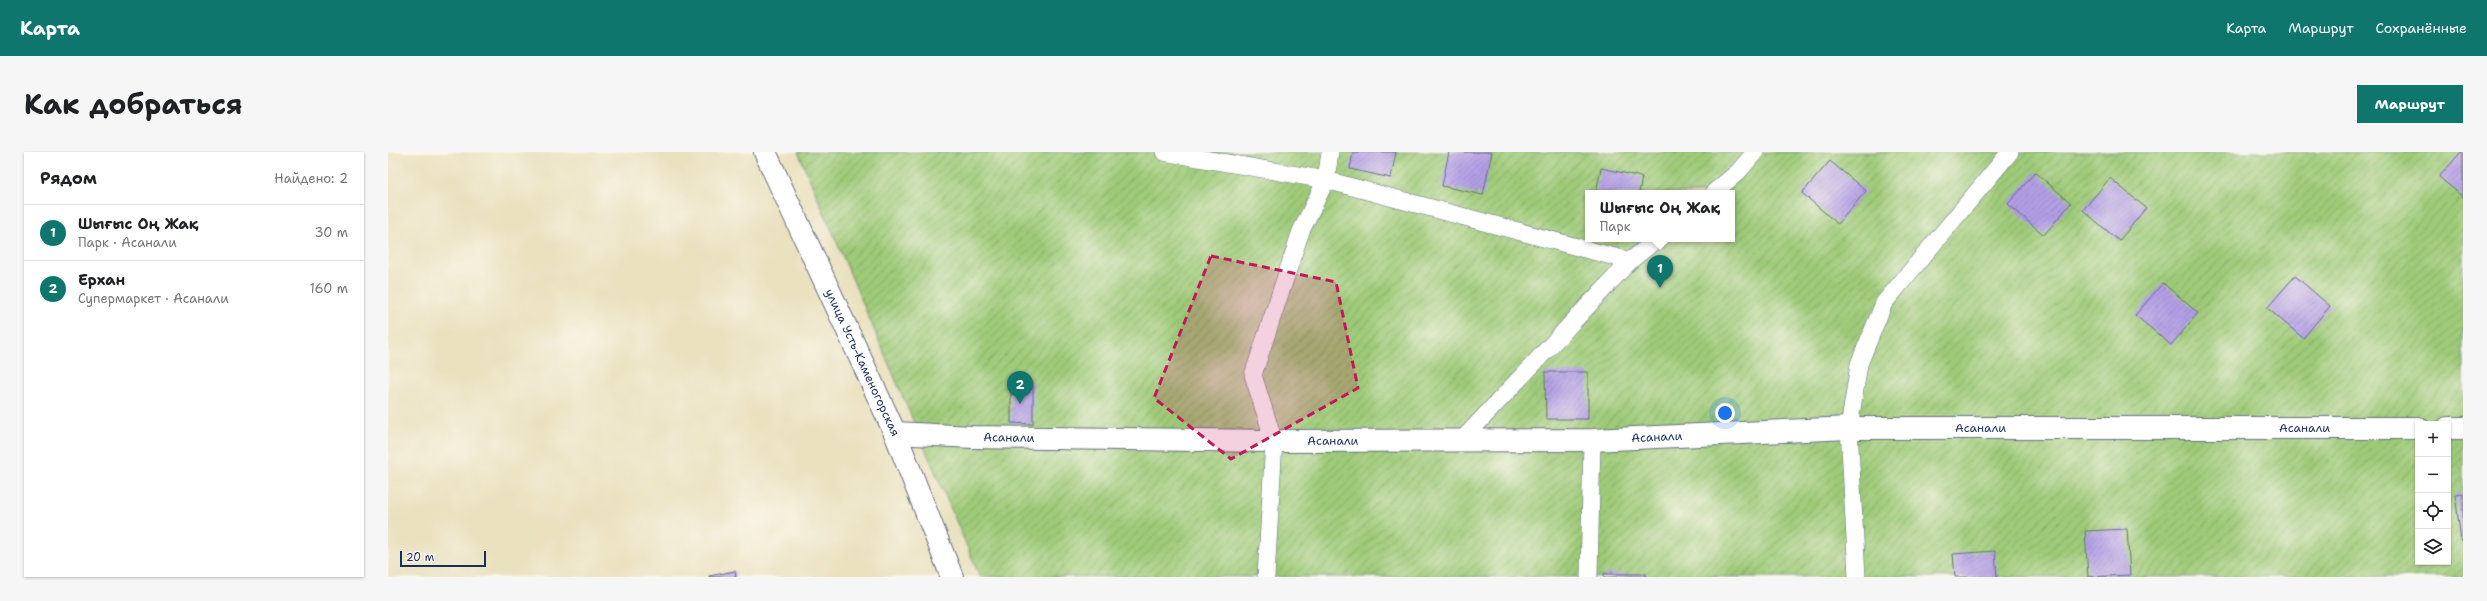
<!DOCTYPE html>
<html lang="ru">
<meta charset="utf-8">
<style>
:root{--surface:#fff;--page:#f6f6f6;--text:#202124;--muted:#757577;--line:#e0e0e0;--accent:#0f766e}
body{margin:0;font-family:"Shantell Sans",sans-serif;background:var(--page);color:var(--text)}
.controls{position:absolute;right:12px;bottom:12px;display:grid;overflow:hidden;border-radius:0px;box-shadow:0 1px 3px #0004}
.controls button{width:36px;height:36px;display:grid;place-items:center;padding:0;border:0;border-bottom:1px solid var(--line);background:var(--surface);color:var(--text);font:20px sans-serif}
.scale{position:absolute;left:12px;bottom:10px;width:86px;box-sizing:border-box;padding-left:4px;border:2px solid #1b2f5e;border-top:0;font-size:11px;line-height:14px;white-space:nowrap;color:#1b2f5e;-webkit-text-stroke:3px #fbf7ec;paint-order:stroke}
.you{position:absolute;left:1337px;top:261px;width:14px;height:14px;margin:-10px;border:3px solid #fff;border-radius:50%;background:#1a73e8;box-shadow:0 0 0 6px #1a73e833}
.badge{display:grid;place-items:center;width:26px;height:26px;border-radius:50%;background:var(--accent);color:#fff;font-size:13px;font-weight:700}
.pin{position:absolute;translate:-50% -33px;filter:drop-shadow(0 1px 2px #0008)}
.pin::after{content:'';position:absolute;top:21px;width:14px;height:12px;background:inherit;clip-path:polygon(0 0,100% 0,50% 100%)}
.popup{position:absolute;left:1197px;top:38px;width:150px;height:52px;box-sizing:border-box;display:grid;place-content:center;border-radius:0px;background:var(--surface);filter:drop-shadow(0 1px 3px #0005);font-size:13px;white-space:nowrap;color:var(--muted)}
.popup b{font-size:15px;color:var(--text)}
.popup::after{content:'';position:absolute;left:50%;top:100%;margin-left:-8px;border:8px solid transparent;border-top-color:var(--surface)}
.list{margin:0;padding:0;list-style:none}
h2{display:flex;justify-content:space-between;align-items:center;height:52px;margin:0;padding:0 16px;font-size:17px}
h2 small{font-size:13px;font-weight:400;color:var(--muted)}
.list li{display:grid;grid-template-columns:26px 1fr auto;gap:12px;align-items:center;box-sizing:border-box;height:56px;padding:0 16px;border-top:1px solid var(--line)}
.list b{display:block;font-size:15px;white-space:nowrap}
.list p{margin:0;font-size:13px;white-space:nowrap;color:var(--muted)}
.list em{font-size:13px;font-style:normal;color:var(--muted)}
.icon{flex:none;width:22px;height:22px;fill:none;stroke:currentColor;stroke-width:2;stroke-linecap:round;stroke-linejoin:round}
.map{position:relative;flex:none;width:2075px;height:425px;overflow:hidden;border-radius:0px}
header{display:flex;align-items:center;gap:24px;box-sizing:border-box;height:56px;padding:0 20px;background:var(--accent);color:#fff}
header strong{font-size:19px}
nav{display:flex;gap:22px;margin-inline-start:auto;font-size:14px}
.intro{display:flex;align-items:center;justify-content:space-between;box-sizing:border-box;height:96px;padding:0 24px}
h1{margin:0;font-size:28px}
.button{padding:10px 18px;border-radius:0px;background:var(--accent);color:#fff;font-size:14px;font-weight:700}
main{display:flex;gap:24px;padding:0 24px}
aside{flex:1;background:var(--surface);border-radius:0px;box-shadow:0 1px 3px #0004}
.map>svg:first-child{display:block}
.garden{fill:url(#garden-furrows);stroke:#5c7c6b;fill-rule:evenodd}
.building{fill:url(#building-hatch)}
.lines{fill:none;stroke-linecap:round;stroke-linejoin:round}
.service-casing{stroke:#636d80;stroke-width:18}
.minor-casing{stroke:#636d80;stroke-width:24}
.tertiary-casing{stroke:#636d80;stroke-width:24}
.service{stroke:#fff;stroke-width:17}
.minor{stroke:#fff;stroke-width:22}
.tertiary{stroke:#fff;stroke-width:22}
.marked{fill:#c2185b;fill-opacity:0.2;stroke:#c2185b;stroke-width:3;stroke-dasharray:8 5;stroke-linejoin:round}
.labels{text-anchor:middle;stroke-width:3.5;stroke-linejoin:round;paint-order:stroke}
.street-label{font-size:12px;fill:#1b2f5e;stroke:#fbf7ec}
</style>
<header>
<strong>Карта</strong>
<nav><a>Карта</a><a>Маршрут</a><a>Сохранённые</a></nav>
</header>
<div class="intro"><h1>Как добраться</h1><a class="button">Маршрут</a></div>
<main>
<aside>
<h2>Рядом<small>Найдено: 2</small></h2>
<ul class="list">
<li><span class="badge">1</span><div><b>Шығыс Оң Жақ</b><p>Парк · Асанали</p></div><em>30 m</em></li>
<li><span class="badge">2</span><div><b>Ерхан</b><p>Супермаркет · Асанали</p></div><em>160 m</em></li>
</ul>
</aside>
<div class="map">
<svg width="2075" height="425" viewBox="0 0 2075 425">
<defs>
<pattern id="garden-furrows" width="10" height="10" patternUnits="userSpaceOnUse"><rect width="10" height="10" fill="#9eca78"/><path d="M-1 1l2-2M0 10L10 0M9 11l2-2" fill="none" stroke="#80a466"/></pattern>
<pattern id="building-hatch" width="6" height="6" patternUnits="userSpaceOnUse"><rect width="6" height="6" fill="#b49fe6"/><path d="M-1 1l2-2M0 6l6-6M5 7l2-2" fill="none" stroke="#9282be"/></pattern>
</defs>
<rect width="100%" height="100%" fill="#fbf7ec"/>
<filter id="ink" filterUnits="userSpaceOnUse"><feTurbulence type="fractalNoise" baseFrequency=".025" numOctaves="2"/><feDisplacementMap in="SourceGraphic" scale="8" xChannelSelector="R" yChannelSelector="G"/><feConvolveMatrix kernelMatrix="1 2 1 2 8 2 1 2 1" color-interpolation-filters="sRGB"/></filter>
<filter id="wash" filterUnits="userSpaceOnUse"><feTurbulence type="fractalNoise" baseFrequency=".012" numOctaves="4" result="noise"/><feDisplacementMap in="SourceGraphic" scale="16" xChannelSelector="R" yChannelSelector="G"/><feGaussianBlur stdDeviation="0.9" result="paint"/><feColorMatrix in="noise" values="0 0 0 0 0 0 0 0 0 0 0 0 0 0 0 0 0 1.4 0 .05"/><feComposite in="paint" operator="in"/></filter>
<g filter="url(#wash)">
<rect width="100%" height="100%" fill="#eae1bf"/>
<!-- garden -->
<path class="garden" d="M410 0H2075V425H592ZM1200 41H1344V87H1200ZM2030 272H2060V410H2030Z"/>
<g id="blocks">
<!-- building -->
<g class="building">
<path d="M965 0H1008L1003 26 962 17Z"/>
<path d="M1061 0H1104L1095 43 1054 34Z"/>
<path d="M2073 0H2075V45L2051 25Z"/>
<path d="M1442 9 1478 39 1450 72 1414 41Z"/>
<path d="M1213 16 1254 25 1251 41H1208Z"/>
<path d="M1647 20 1683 51 1656 83 1620 52Z"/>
<path d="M1722 26 1758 56 1731 89 1695 58Z"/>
<path d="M1907 124 1942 154 1915 186 1879 156Z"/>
<path d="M1775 131 1810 161 1783 193 1747 163Z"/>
<path d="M1157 220H1200V267H1158Z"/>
<path d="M623 230H645V272L623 271Z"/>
<path d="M2075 341V388L2073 389 2067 342Z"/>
<path d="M1739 377 1742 423 1700 425 1697 379Z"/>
<path d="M1607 399 1609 425H1567L1565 402Z"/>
<path d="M347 419 348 425H321V424Z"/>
<rect x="1216" y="422" width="42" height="3"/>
</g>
</g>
</g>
<g filter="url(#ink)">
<use href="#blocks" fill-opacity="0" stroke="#636d80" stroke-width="1"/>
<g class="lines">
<defs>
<g id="service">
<path d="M776 0 938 28 1242 109 1269 87"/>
<path d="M1325 41 1350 20 1367 0"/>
<path d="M1073 289 1242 109"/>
<path d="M878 425 886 289 865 223 913 79 938 28 942 0"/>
<path d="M1201 425 1204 288"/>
<path d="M1469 425 1461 276 1471 212 1496 151 1622 0"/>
</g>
<g id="minor">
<path d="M2060 276H2075"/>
<path id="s1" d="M507 281 585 285 886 289 1204 288 1461 276H2030"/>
</g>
<g id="tertiary">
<path id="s2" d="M377 0 507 281 564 425"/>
</g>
</defs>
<!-- service casing -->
<use href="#service" class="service-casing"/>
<!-- minor casing -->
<use href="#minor" class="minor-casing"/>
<!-- tertiary casing -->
<use href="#tertiary" class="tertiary-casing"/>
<!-- service -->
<use href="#service" class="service"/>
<!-- minor -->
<use href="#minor" class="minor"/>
<!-- tertiary -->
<use href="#tertiary" class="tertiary"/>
</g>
</g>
<!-- marked area -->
<path class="marked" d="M823 104 948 130 970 236 843 307 766 246Z"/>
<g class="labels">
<!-- street labels -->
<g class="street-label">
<text dy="4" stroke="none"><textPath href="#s2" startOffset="232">улица Усть-Каменогорская</textPath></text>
<text dy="4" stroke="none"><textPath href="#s1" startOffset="1086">Асанали</textPath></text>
<text dy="4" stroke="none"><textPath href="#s1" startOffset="1410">Асанали</textPath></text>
<text dy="4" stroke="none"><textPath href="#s1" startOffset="114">Асанали</textPath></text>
<text dy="4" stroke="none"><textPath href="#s1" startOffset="762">Асанали</textPath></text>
<text dy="4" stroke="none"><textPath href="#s1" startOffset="438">Асанали</textPath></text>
</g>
</g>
</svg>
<div class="controls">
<button>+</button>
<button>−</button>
<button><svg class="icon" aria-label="locate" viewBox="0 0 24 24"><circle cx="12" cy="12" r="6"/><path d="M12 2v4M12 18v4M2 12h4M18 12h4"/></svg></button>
<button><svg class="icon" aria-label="layers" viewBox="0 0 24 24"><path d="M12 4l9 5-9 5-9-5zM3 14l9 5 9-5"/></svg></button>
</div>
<div class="scale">20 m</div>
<div class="you"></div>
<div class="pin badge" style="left:1272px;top:136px">1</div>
<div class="popup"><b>Шығыс Оң Жақ</b>Парк</div>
<div class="pin badge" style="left:632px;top:252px">2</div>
</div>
</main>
